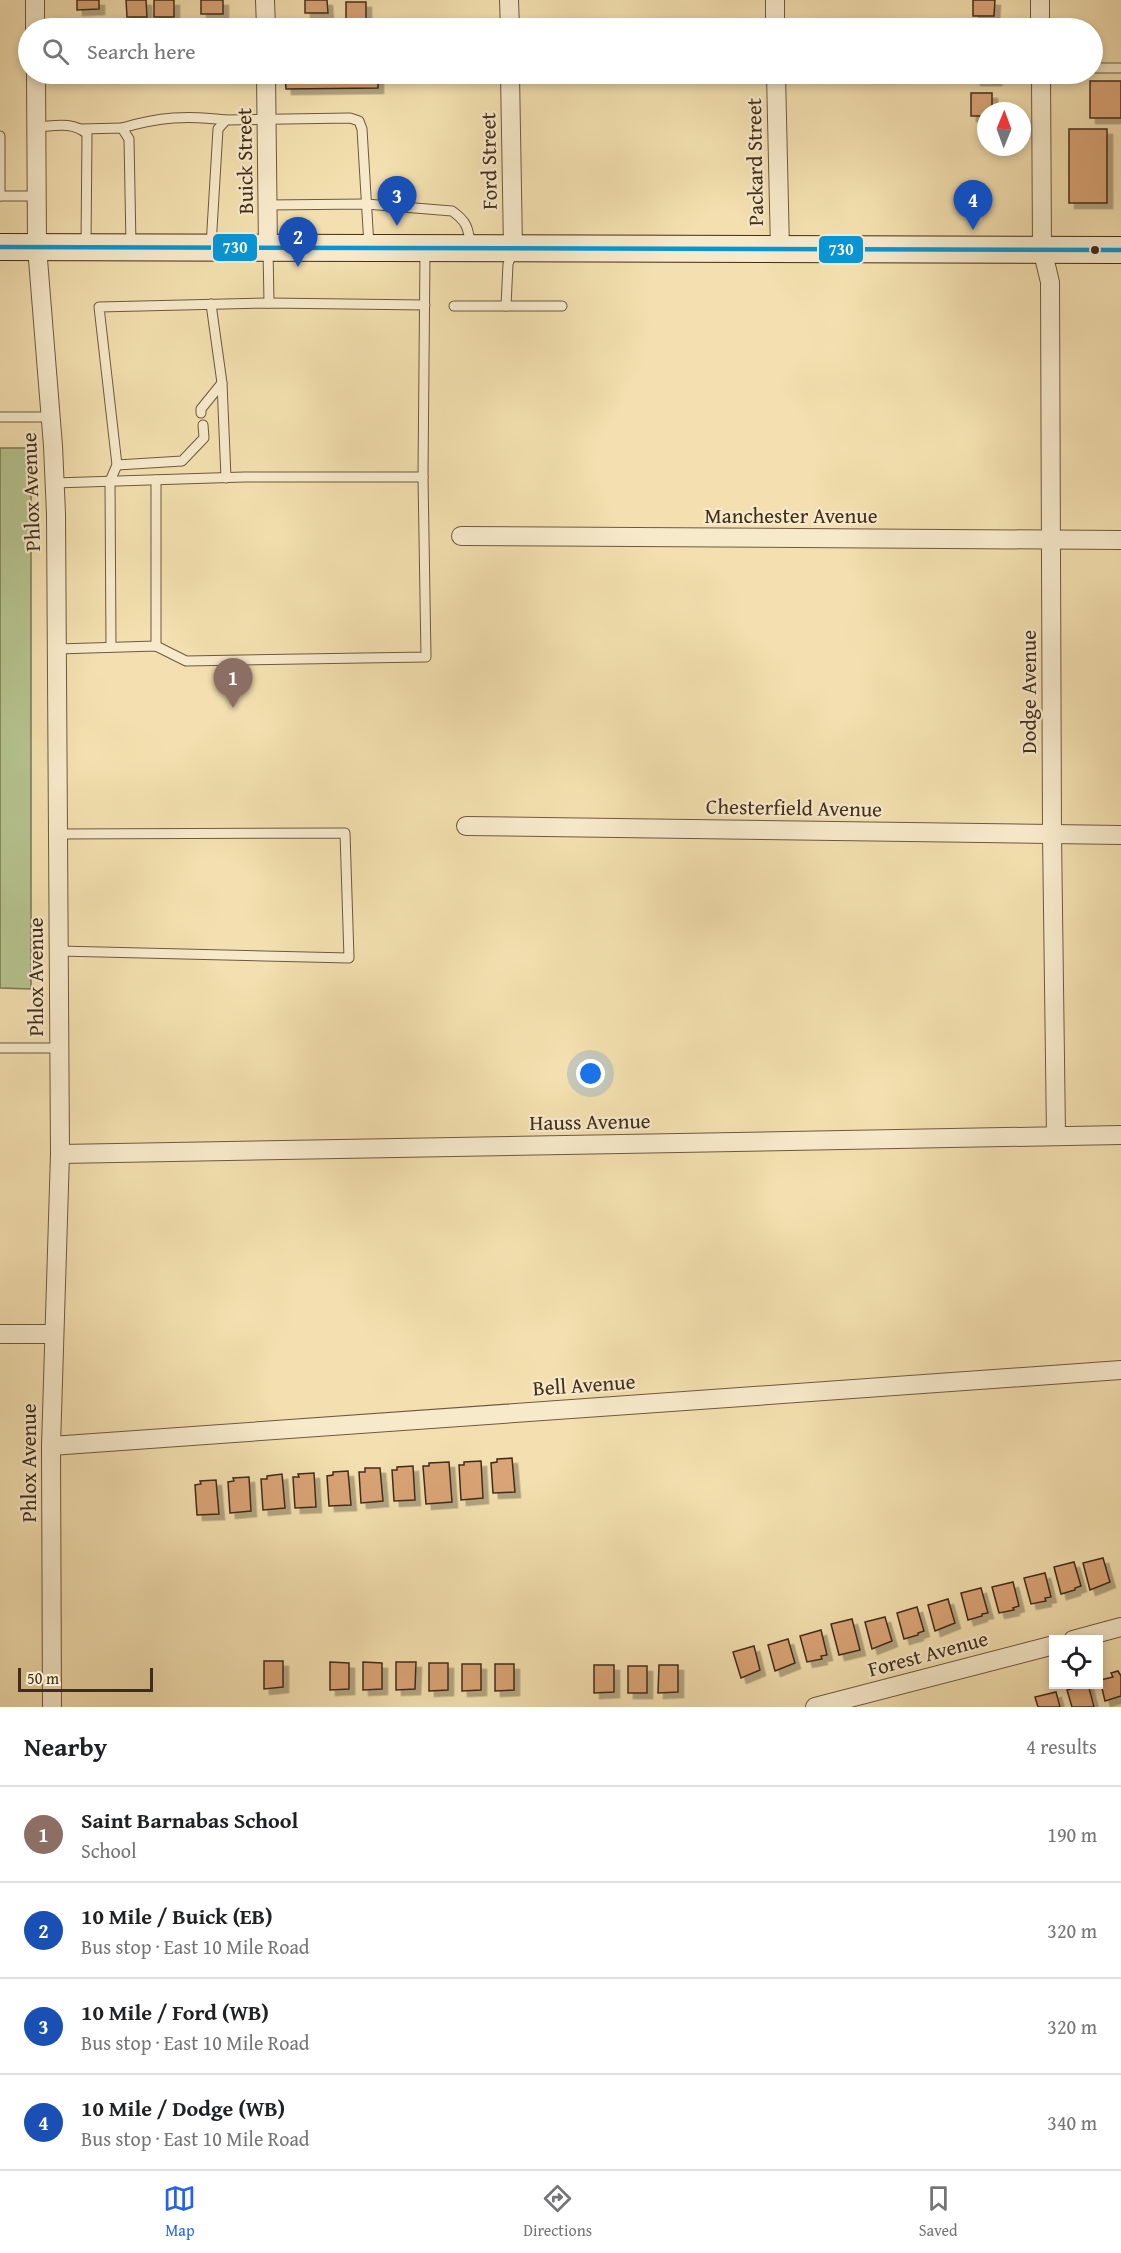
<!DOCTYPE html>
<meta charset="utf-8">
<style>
:root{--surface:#fff;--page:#f2f2f2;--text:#202124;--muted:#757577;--line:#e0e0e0;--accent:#2563eb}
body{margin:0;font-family:"Gentium Book Plus",serif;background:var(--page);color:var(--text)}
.controls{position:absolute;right:18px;bottom:18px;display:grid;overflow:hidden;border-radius:0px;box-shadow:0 3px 9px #0003}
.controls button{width:54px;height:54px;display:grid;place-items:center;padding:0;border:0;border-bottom:2px solid var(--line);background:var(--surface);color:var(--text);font:30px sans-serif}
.compass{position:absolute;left:977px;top:102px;width:54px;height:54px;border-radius:50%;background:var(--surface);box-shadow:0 3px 9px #0003;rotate:1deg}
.scale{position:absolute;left:18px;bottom:15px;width:135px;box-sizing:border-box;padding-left:6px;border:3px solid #412c1b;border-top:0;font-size:16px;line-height:21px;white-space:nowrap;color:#412c1b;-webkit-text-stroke:4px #f7eacb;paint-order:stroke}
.you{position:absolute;left:591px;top:1074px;width:21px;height:21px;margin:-15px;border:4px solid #fff;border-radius:50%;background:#1a73e8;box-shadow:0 0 0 9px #1a73e833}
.badge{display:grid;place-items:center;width:39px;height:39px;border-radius:50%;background:var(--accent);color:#fff;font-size:20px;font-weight:700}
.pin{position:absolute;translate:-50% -50px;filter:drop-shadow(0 2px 3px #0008)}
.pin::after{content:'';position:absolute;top:32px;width:21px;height:18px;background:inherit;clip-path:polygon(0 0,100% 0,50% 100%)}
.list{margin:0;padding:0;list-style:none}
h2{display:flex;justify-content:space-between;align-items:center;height:78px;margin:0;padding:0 24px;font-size:26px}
h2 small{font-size:20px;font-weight:400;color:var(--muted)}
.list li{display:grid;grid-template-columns:39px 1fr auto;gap:18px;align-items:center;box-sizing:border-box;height:96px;padding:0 24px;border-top:2px solid var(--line)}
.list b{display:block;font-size:22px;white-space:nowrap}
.list p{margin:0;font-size:20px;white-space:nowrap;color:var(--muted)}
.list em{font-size:20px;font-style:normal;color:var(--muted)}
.icon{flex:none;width:33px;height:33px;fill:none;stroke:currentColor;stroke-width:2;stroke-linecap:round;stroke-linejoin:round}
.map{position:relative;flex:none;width:1121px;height:1707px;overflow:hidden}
.search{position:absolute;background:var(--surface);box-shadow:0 3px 9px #0003;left:18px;right:18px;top:18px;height:66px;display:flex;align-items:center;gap:15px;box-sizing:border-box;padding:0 21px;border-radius:33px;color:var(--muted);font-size:22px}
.sheet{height:462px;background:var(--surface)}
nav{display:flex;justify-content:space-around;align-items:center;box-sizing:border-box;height:84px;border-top:2px solid var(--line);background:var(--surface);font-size:16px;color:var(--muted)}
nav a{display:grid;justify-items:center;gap:3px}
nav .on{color:var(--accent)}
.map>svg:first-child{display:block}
.green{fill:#b5c38f;stroke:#7b7855;stroke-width:1.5}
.building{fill:#daa476;stroke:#412c1b;stroke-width:1.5;filter:url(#shadow)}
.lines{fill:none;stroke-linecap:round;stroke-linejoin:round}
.lane-casing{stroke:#6e5940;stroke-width:11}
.street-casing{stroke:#6e5940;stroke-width:20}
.secondary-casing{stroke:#412c1b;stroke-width:28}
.lane{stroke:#f7eacb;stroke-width:9}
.street{stroke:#f7eacb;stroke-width:18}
.secondary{stroke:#f7eacb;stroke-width:26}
.bus-1-casing{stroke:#f7eacb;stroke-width:9}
.bus-1{stroke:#0696d7;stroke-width:4.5}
.bus-dot{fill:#412c1b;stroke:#f7eacb;stroke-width:2}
.labels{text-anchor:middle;stroke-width:4.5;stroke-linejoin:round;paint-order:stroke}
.street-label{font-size:21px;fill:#412c1b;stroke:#f7eacb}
.line-badge{stroke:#f7eacb;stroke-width:2}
.badge-label{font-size:16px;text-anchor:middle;font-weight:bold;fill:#fff}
</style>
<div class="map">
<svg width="1121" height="1707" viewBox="0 0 1121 1707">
<defs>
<filter id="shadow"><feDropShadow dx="5.5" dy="5.5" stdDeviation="0" flood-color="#0004"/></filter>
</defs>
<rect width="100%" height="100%" fill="#f3dfaf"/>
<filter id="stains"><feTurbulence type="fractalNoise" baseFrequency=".00333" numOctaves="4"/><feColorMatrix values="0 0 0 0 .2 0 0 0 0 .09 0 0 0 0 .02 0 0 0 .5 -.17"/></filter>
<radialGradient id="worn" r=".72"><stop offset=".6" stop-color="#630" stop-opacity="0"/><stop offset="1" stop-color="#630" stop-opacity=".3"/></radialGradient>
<!-- green -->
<path class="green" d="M0 448H31V989L0 988Z"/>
<!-- building -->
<g class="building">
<path d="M77 0H99V9L77 10Z"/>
<path d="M126 0H146L147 17H127Z"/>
<rect x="154" y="0" width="20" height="17"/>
<rect x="201" y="0" width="22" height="14"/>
<path d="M305 0H327L328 13H305Z"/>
<path d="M973 0H995L994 16H973Z"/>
<rect x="346" y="2" width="20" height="17"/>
<path d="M285 74H378V88L286 89Z"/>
<rect x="975" y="74" width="21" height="6"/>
<rect x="1090" y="81" width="31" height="37"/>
<path d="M971 93H992V111H986V116H971Z"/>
<rect x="1069" y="129" width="38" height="74"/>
<path d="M512 1458 515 1492 493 1493 491 1463 497 1462V1459Z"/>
<path d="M481 1461 483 1498 461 1500 459 1465H464V1462Z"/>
<path d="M449 1462 452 1502 426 1504 423 1466H429V1463Z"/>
<path d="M413 1466 415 1500 394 1501 392 1470H397V1467Z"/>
<path d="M365 1468H380L383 1501 361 1503 359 1472H365Z"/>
<path d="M348 1471 351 1505 329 1506 327 1476 333 1475V1472Z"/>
<path d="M314 1473 316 1507 295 1508 293 1477H299L298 1474Z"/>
<path d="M282 1474 285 1508 263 1510 261 1479H267V1476Z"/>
<path d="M249 1477 251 1511 230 1513 228 1482 234 1481 233 1478Z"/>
<path d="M216 1480 219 1514 197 1515 195 1485 201 1484 200 1481Z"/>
<path d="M1103 1558 1110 1582 1090 1590 1083 1563Z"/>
<path d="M1074 1562 1081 1586 1075 1588V1590L1061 1594 1054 1567Z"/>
<path d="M1045 1573 1051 1597 1045 1598 1046 1601 1031 1604 1024 1578Z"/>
<path d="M1013 1582 1019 1606 1013 1608 1014 1610 999 1613 992 1587Z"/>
<path d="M981 1588 988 1613 982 1614V1616L968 1620 961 1593Z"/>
<path d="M948 1599 955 1623 935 1631 928 1605Z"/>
<path d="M917 1607 924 1631 918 1633V1635L904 1639 897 1613Z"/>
<path d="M885 1617 892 1641 872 1649 865 1622Z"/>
<path d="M852 1619 860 1650 839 1655 831 1624Z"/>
<path d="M821 1630 827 1655 821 1656 822 1659 807 1662 800 1636Z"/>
<path d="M788 1639 795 1663 775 1671 768 1645Z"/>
<path d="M754 1646 760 1670 741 1678 733 1652Z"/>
<path d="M264 1661H283V1687L264 1689Z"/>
<path d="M330 1662 349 1663V1689L330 1690Z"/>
<path d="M363 1662 382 1663V1689L363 1690Z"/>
<path d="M396 1662H416L415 1689 396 1690Z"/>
<path d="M429 1663H448V1690L429 1691Z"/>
<path d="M462 1664H481V1690L462 1691Z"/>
<path d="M495 1664H514V1690L495 1691Z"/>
<path d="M594 1665H614V1692L594 1693Z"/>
<path d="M659 1665H678V1692L658 1693Z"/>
<rect x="628" y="1666" width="19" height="27"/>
<path d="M1118 1671 1121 1676V1696L1105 1701 1100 1680 1113 1677 1111 1673Z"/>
<path d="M1088 1684 1094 1707H1072L1067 1690 1078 1687V1685Z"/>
<path d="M1056 1692 1060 1707H1038L1035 1697Z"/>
</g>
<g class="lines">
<defs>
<g id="lane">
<path d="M95 28 266 27"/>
<path d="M1092 68H1121"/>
<path d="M36 127C54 126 73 121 87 134L86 245"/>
<path d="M122 128C159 117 187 115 226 120"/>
<path d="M81 129 122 128 129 139 131 245"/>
<path d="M0 136V196"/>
<path d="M0 196H36"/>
<path d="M267 205 366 204 452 211C468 222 468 229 471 247"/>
<path d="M211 246 218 129 226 120 350 118 359 121 362 129 369 246"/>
<path d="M268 249 269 303"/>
<path d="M211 304 222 383 226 478"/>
<path d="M454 306H562"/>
<path d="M506 306 508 264 513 251"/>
<path d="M201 413V409L222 383"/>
<path d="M0 417H50"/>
<path d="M117 465 182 461 204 438 203 425"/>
<path d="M54 483 244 477H423L425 251"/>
<path d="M156 646V480"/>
<path d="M111 647 110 481 117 465 99 307 269 303 425 305"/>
<path d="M57 649 156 646 186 661 426 657 423 477"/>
<path d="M58 834 345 833 349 958 59 951"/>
<path d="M0 1048H59"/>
</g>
<g id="street">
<path d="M35 0V28"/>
<path d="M265 0 266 28"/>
<path d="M509 0 510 28"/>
<path d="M775 0V28"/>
<path d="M1040 0V28"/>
<path d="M36 74 37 247 53 446 56 514 60 1154 51 1446 52 1707"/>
<path d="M266 74 268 249"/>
<path d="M510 74 513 248"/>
<path d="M776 74 780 250"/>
<path d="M1041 74 1042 249 1050 282 1052 834 1056 1135"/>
<path d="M461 536 1121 540"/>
<path d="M466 826 1121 835"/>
<path d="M60 1154 1121 1135"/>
<path d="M0 1334H54"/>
<path d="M51 1446 1121 1370"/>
<path d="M1073 1640 1121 1627"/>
<path d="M815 1707 1054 1645"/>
</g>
<path id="secondary" d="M0 247 1121 250"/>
</defs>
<!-- lane casing -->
<use href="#lane" class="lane-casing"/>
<!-- street casing -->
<use href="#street" class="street-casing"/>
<!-- secondary casing -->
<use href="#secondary" class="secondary-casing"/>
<!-- lane -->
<use href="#lane" class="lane"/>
<!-- street -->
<use href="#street" class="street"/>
<!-- secondary -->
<use href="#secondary" class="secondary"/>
<defs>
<path id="bus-1" d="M0 247 1121 250"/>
</defs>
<!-- bus-1 casing -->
<use href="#bus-1" class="bus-1-casing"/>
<!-- bus-1 -->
<use href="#bus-1" class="bus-1"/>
</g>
<!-- markers -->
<circle class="bus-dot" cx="1095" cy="250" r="5"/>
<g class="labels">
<!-- street labels -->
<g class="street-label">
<text transform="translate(245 161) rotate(-91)" y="7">Buick Street</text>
<text transform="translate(489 161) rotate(-91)" y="7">Ford Street</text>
<text transform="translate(755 162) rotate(-91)" y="7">Packard Street</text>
<text transform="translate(31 492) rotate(-92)" y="7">Phlox Avenue</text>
<text x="791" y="523">Manchester Avenue</text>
<text transform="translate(1029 692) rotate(-90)" y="7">Dodge Avenue</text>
<text transform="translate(794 808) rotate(1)" y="7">Chesterfield Avenue</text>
<text transform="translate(36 977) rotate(-90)" y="7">Phlox Avenue</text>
<text transform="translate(590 1122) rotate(-1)" y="7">Hauss Avenue</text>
<text transform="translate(584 1385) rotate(-4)" y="7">Bell Avenue</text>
<text transform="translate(29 1463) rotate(-90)" y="7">Phlox Avenue</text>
<text transform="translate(928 1654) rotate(-15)" y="7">Forest Avenue</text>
</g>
</g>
<g class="line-badge">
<rect x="212" y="233" width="46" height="29" rx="6" fill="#0696d7"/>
<rect x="818" y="235" width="46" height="29" rx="6" fill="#0696d7"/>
</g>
<g class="badge-label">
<text x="235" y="253">730</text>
<text x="841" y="255">730</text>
</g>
<rect width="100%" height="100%" filter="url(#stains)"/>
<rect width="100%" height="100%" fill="url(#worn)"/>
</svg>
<div class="controls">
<button><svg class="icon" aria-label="locate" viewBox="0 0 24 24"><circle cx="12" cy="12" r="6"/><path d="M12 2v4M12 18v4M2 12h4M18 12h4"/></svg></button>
</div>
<svg class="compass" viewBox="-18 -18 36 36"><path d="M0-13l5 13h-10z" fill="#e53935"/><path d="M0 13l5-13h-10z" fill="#757577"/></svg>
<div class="scale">50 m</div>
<div class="you"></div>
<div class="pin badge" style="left:233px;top:708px;background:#8d6e63">1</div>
<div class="pin badge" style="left:298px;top:267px;background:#1a4fb4">2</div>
<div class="pin badge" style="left:397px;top:226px;background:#1a4fb4">3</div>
<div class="pin badge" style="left:973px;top:230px;background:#1a4fb4">4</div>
<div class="search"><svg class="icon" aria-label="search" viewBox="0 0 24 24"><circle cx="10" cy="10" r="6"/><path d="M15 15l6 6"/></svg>Search here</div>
</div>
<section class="sheet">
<h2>Nearby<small>4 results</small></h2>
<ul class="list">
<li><span class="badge" style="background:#8d6e63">1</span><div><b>Saint Barnabas School</b><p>School</p></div><em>190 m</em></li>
<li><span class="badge" style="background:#1a4fb4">2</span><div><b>10 Mile / Buick (EB)</b><p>Bus stop · East 10 Mile Road</p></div><em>320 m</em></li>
<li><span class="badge" style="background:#1a4fb4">3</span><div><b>10 Mile / Ford (WB)</b><p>Bus stop · East 10 Mile Road</p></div><em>320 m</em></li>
<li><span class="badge" style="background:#1a4fb4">4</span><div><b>10 Mile / Dodge (WB)</b><p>Bus stop · East 10 Mile Road</p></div><em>340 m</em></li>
</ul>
</section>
<nav>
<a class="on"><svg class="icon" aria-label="map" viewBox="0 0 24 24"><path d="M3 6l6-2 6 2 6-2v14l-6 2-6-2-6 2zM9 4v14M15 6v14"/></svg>Map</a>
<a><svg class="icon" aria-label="directions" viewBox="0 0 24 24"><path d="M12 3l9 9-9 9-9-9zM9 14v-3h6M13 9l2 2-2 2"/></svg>Directions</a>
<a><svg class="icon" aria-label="saved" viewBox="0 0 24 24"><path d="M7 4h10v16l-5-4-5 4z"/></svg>Saved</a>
</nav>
